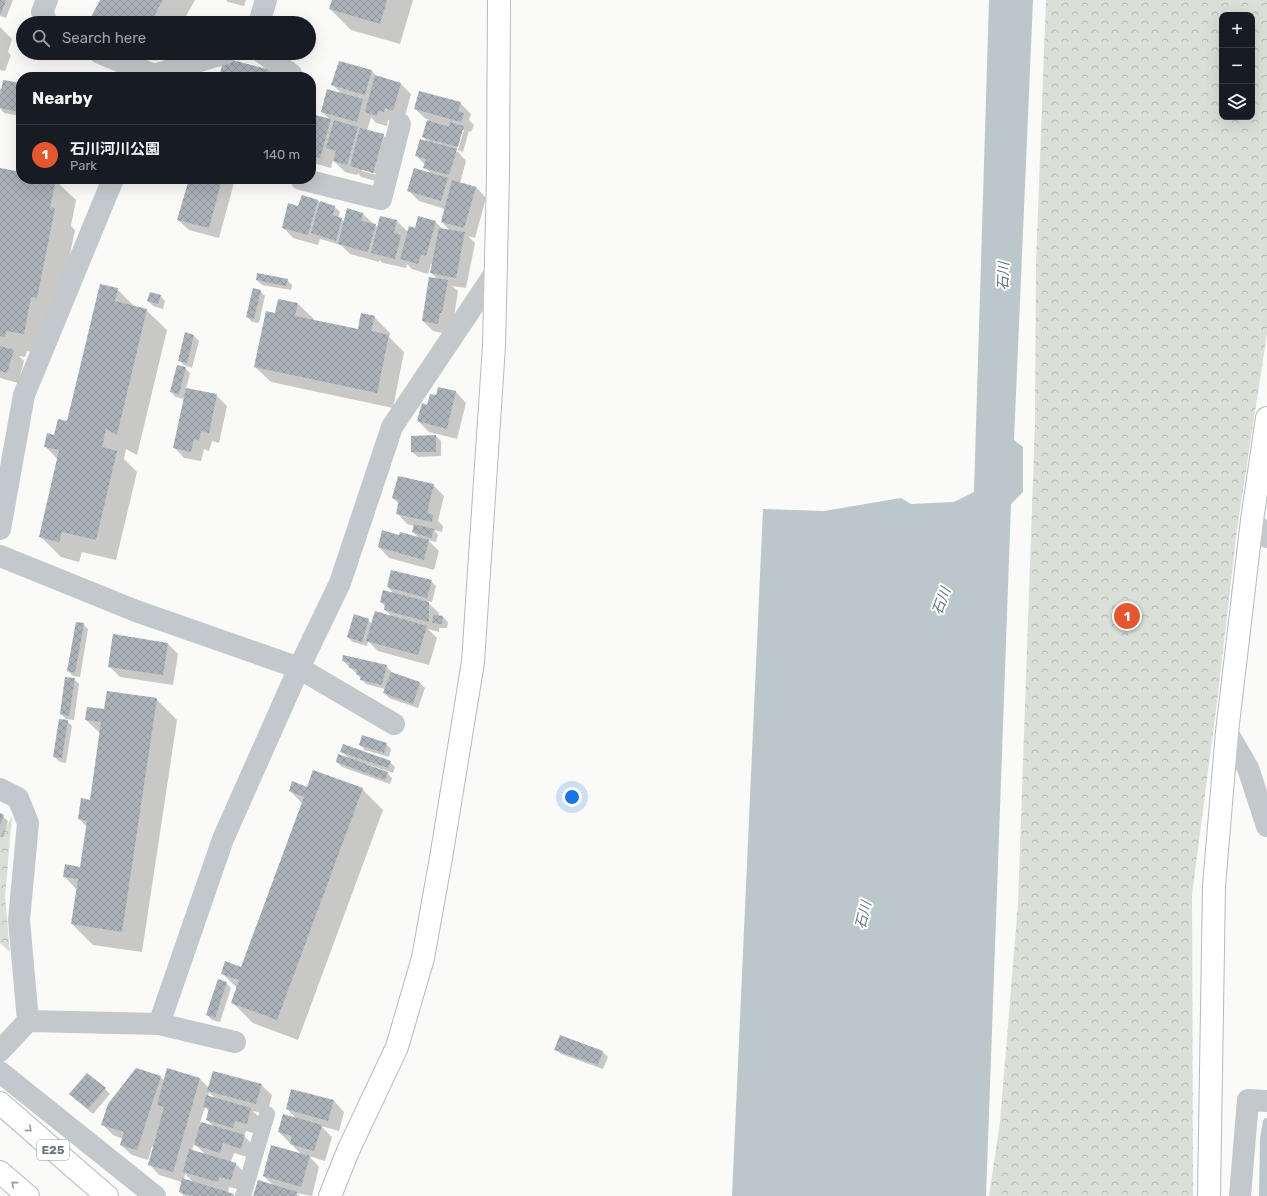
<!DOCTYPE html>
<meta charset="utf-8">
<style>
:root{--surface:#171b24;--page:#242831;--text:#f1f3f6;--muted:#9ea1a6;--line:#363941;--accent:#e4572e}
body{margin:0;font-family:Rubik,"Noto Sans JP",sans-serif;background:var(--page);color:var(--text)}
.controls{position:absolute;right:12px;top:12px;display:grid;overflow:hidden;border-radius:8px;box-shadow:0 4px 16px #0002}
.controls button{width:36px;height:36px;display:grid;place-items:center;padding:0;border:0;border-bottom:1px solid var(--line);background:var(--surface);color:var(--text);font:20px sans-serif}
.you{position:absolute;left:572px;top:797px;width:14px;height:14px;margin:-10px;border:3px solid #fff;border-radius:50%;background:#1a73e8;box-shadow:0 0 0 6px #1a73e833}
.badge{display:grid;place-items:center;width:26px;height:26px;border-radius:50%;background:var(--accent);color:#fff;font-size:13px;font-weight:700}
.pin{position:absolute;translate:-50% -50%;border:2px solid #fff;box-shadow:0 1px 4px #0006}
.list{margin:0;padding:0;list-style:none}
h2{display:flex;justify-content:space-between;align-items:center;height:52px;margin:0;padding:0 16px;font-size:17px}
h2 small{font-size:13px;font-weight:400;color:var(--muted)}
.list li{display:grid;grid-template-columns:26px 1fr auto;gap:12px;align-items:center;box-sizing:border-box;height:60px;padding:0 16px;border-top:1px solid var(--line)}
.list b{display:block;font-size:15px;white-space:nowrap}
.list p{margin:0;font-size:13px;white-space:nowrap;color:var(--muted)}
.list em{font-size:13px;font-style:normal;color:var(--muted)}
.icon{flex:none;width:22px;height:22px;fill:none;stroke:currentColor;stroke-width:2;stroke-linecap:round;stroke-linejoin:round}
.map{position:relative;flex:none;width:1267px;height:1196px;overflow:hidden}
.search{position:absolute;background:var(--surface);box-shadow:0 4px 16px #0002;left:16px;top:16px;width:300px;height:44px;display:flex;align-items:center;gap:10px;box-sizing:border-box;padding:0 14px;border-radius:22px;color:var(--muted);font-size:15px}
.panel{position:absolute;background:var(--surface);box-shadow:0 4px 16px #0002;left:16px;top:72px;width:300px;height:112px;border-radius:16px}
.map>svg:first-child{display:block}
.park{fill:url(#park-crowns);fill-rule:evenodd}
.water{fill:#bbc7cb}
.shadow{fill:#0003;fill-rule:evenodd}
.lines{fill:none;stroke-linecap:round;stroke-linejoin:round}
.stream{stroke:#bbc7cb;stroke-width:8}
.building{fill:url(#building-cross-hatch)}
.secondary-casing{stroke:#b3babf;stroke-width:24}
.highway-casing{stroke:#b4b9bd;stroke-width:24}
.lane{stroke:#c3c8cc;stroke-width:16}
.street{stroke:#c3c8cc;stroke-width:22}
.secondary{stroke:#fff;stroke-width:22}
.highway{stroke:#fff;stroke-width:22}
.oneway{stroke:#939fa8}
.labels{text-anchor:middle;stroke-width:4;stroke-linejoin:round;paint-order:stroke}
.shield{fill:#fff;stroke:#939fa8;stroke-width:1}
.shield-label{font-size:12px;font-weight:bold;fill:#657683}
.water-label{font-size:14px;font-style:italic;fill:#60757c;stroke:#fff}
</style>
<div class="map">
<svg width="1267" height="1196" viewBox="0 0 1267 1196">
<defs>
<pattern id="park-crowns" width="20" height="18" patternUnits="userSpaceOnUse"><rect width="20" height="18" fill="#dadfd7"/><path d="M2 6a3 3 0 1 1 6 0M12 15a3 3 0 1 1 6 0" fill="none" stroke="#b4b9b4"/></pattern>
<pattern id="building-cross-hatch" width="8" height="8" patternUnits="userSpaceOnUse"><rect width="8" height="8" fill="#aab3b9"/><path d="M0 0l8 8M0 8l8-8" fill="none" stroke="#8e969c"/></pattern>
</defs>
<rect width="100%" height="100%" fill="#fafaf8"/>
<!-- park -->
<g class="park">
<path d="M1046 0H1267V334L1237 529 1217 702 1192 895 1193 1196H989L1000 1122 1018 904 1035 423 1036 263ZM1222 15H1252V117H1222Z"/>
<path d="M12 816 5 897 10 952 0 943V838Z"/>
</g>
<!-- water -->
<path class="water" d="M989 0H1033L1014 440 1023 447V492L1011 504 986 1196H732L763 509 824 511 901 498 911 504 954 502 974 492Z"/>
<!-- shadow -->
<g class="shadow">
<path d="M0 0H13L6 18 0 16Z"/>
<path d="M101 0H195L182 23H98L92 17Z"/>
<path d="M226 0H246L244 6 228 2Z"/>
<path d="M333 0H413L400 44 351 30 330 9Z"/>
<path d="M0 27 12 39 8 52 11 55 5 71 0 70Z"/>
<path d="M372 71 376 76 401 84 411 94 404 120 394 122 388 120 387 126 376 123 371 117 367 131 383 135 394 146 383 183 361 177 358 173 357 175 345 172 333 160 331 168 313 163 311 161V115L331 120 322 112 342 94 333 85ZM362 169 378 174 377 175 362 171Z"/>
<path d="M4 82 21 84V116L4 113 0 108V88L2 90Z"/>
<path d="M460 103 471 114 469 120 474 125 471 132 469 131 463 152 458 150 464 130H462L456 152H458L466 161 460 183 476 187 486 198 475 238 468 236 475 243 466 288 452 286 458 291 453 323 448 334 433 331 423 321 437 279 432 273 433 264H431L428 274 412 269 407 264 406 268 383 263 379 260V262L350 254 341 245 320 239 318 245 293 238 283 227 299 208 318 200 320 203 335 207 340 212 338 218 341 219 345 222 348 209 363 214 378 228 381 217 397 221 408 232 435 222 443 229 450 231 442 222 445 209 419 201 409 191 431 174 425 167V165L416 155 429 143 423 137 429 120 426 119 415 109Z"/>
<path d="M0 169 21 173V179L55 180 76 200 71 226 75 230 57 318 44 354 27 351 25 357 19 356 24 361 18 383 0 378Z"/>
<path d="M190 179H230L234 183 219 238 189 230 178 220Z"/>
<path d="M257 280H287L292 285 291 290 262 285Z"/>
<path d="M117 289 135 307 146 310 167 330 137 455 126 449 124 459 137 472 116 560 82 552 79 562 61 557 40 536 58 460 45 446 68 422Z"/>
<path d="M260 291 265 296 259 323 252 322 247 317Z"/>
<path d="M160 296 165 301 163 309 153 306 148 301Z"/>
<path d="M298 304 314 319 313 321 359 330 374 317 390 333 389 337 404 352 393 408 271 382 255 367Z"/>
<path d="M194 336 199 341 192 368 184 365 179 360Z"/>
<path d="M185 368 190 373 186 389 216 395 227 406 219 443 212 441 209 451 204 449 201 461 184 458 174 447 184 399 176 397 171 392Z"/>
<path d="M456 392 466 403 457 439 429 432 418 421 428 406 436 397Z"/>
<path d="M436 436 441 441V456L418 457 412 452Z"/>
<path d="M433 485 444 496 438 521 443 526 442 532 434 530 438 535 436 542 428 540 439 551 434 570 389 558 379 547 400 536 419 538 413 532 415 526 407 524 397 513 399 504 393 498Z"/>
<path d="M431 581 436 586 432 602 426 601 439 613V617H443L448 622 447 628H439V632L428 629 437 638 429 665 378 651 368 641 367 646 353 642 348 637 368 620 372 624 393 618 385 609V606L381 602 394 594 388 587Z"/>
<path d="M83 624 88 629 80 677 73 676 68 671Z"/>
<path d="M168 644 178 654 173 685 120 677 109 666Z"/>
<path d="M343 660 386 666 391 671V673L420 683 425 688 418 708 389 698 384 692 385 689 366 684 357 674V673L355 672 350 667V666H348Z"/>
<path d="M74 679 79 684 74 720 66 719 61 714Z"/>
<path d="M156 699 177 720 142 952 93 945 72 924 77 890 64 876 81 868 87 827 79 819 90 801 101 734 86 720 104 710Z"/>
<path d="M67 721 72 726 66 763 60 762 54 757Z"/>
<path d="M386 744 391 749 389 757 365 750 360 745Z"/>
<path d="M342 751 390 762 395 767 393 773 367 764 366 765 387 773 392 778 390 784 342 767 337 762 350 760Z"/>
<path d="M307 788 362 789 383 810 298 1040 253 1023 232 1002 237 988 222 973 242 968 302 803 290 791Z"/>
<path d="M0 814 3 816 8 821 3 837H0Z"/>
<path d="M226 983 231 988 220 1022 212 1020 207 1015Z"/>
<path d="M556 1049 603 1052 608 1057 603 1069 561 1054Z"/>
<path d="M160 1077 165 1081 200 1079 209 1088 261 1085 272 1095 267 1114 253 1111 261 1119 257 1134 246 1131 244 1136 255 1147 251 1158 234 1153 231 1162 236 1164 246 1174 242 1190 229 1187 228 1193 235 1196H184L180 1192 182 1182 159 1175 149 1164 154 1147 152 1146 148 1160 132 1155 121 1145 123 1139 113 1135 103 1125ZM209 1092 216 1099 208 1097ZM205 1107 209 1111 207 1120 214 1127 200 1123ZM194 1143 206 1155 192 1151ZM185 1174 194 1183 184 1180Z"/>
<path d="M105 1089 110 1094 93 1114 75 1099Z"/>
<path d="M334 1101 344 1112 339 1131 321 1126 332 1137 325 1161 309 1156 319 1167 312 1196 296 1193 300 1196H254L274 1186 264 1176 302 1155 279 1132 297 1119 287 1109Z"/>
</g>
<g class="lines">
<!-- stream -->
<path class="stream" d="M1263 1196 1264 1139 1267 1122"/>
</g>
<!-- building -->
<g class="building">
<path d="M0 0H6L1 14 0 13Z"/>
<path d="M100 0H163L150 23H122L114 19 112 23H102L91 17Z"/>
<path d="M332 0H387L380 24 329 9Z"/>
<path d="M224 58 279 72 278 77H219Z"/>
<path d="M339 61 372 70 365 95 331 85Z"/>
<path d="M375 75 401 83 393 111 385 108 384 112 378 111 377 116 365 112Z"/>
<path d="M3 80 21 83 20 112 0 108V96Z"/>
<path d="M327 89 363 99 357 122 321 112Z"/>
<path d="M419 91 461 102 458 111 464 113 461 122 414 109Z"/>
<path d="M311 114 331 119 320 158 311 156Z"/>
<path d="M334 120 358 127 347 165 333 161 336 151 326 148Z"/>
<path d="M427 120 449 127 450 122 464 126 458 147 422 137Z"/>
<path d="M360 128 384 134 373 173 350 166Z"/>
<path d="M420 139 457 149 449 175 423 168 426 159 415 156Z"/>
<path d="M0 168 21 172V179H56L50 207 55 208 37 298 31 297 24 334 6 331 5 337 0 336Z"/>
<path d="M414 168 448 178 441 201 407 191Z"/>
<path d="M189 179H222L209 228 177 220Z"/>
<path d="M452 180 476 187 464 228 441 222Z"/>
<path d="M302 195 318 200 308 235 282 228 288 203 298 206Z"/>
<path d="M320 201 335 206 333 215 342 218 336 241 311 233Z"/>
<path d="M347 208 363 213 361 221 376 224 368 252 338 244Z"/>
<path d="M380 216 397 220 394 233 401 235 395 259 371 253Z"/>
<path d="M418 216 436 221 426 256 421 254 418 264 400 259 409 226 415 228Z"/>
<path d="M439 228 465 232 456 278 430 273Z"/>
<path d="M257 273 288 279 286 286 256 280Z"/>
<path d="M429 277 448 280 442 313H440L438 324 422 321Z"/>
<path d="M100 284 118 288 115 301 147 309 117 435 106 429 102 447 117 451 96 540 62 532 59 542 39 537 59 450 44 447 47 433 54 435 58 419 67 421Z"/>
<path d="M253 288 261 290 254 319 246 317Z"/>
<path d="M150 292 161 295 158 304 147 301Z"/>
<path d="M278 299 298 303 295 316 358 329 361 313 375 316 371 331 389 335 377 393 254 367 266 311 275 313Z"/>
<path d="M185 332 194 335 187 363 178 361Z"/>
<path d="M0 346 14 350 7 373 0 371Z"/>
<path d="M177 365 186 367 179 394 170 392Z"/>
<path d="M438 387 456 391 447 429 417 421 422 403 427 405 430 394 436 395Z"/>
<path d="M186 388 217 394 209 433 201 431 199 441 194 439 191 452 173 448Z"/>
<path d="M436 435V452H411V436Z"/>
<path d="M398 476 434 484 427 513 433 515 432 522 396 514 399 500 392 498Z"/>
<path d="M414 524 434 529 431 538 412 532Z"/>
<path d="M382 530 399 535 400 532 429 540 424 560 378 547Z"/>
<path d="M391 570 432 580 427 598 387 587Z"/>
<path d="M383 590 429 602V622L384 610 385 604 380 602Z"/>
<path d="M375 611 427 626 418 655 366 641Z"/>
<path d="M354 614 369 619 362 642 347 637Z"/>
<path d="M433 615 443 616 442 624 432 623Z"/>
<path d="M76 622 84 623 75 673 67 671Z"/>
<path d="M113 634 168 643 163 675 108 667Z"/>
<path d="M343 655 387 665 382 685 360 680 361 676 356 674 357 669 349 668 350 663 342 661Z"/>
<path d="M391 672 420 682 413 704 383 693Z"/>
<path d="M65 677 75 678 69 716 60 714Z"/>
<path d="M107 691 157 698 122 932 71 924 78 879 63 877 65 864 80 867 87 821 78 819 81 798 90 800 101 722 85 720 87 707 104 709Z"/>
<path d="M59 719 68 720 62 758 53 757Z"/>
<path d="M362 735 387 743 384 753 359 745Z"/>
<path d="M343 744 391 761 388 768 340 752Z"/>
<path d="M338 754 388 772 385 780 336 762Z"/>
<path d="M313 770 363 788 277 1020 231 1003 239 980 221 974 225 961 241 967 304 797 289 791 292 781 307 787Z"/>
<path d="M0 813 4 815 0 825Z"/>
<path d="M218 979 227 982 215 1018 206 1015Z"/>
<path d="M560 1035 603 1051 598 1065 554 1050Z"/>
<path d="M136 1068 161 1076 137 1150 120 1145 124 1132 101 1125 108 1104Z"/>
<path d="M167 1068 200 1078 173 1172 148 1165 164 1107 157 1105Z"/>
<path d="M213 1071 262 1084 256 1104 207 1091Z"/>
<path d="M87 1073 106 1088 88 1109 69 1094Z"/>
<path d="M291 1089 334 1100 328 1121 286 1109Z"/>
<path d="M206 1095 251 1108 247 1124 235 1121 233 1128 206 1120 209 1108 203 1107Z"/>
<path d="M283 1114 322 1125 314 1151 290 1144 292 1136 278 1132Z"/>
<path d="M201 1122 245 1135 241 1149 223 1143 220 1153 194 1145Z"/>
<path d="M271 1145 310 1156 301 1187 263 1176Z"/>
<path d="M189 1149 236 1163 231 1180 219 1177 218 1182 183 1172Z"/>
<path d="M182 1178 234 1194 233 1196H192L179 1192Z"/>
<path d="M258 1180 297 1192 296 1196H253Z"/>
</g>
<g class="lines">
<defs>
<g id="secondary">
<path d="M330 1196 348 1151 397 1047 423 958 441 858 473 662 494 346 498 175 499 0"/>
<path d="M1209 1196 1214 886 1227 732 1252 520 1267 418"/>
</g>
<g id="highway">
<path d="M0 1103 79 1172 107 1196"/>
<path d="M0 1172 28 1196"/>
</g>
</defs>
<!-- secondary casing -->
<use href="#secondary" class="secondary-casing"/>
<!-- highway casing -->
<use href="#highway" class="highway-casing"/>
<!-- lane -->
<path class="lane" d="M243 1196 267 1114"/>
<!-- street -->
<g class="street">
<path d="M47 23 42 12 47 0"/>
<path d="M259 23 266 0"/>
<path d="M100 53 154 75 153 77"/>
<path d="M263 53 291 74 290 77"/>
<path d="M154 75 226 53"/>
<path d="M301 179 381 199 400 124"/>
<path d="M1252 520 1267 537"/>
<path d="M0 529 24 395 113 179"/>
<path d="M0 556 136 611 299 668 340 583 392 427 495 273"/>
<path d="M1227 732 1248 768 1267 826"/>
<path d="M0 789 18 798 28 823 19 920 28 1021 0 1051"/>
<path d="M28 1021 159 1024 235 1042"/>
<path d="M159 1024 223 839 299 668 394 724"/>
<path d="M0 1072 155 1196"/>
<path d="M1240 1196 1248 1100 1267 1101"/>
</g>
<!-- secondary -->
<use href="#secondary" class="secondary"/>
<!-- highway -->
<use href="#highway" class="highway"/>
</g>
<!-- one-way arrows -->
<defs><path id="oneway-chevron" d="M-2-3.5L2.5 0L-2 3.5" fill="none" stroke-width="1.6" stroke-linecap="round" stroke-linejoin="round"/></defs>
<g class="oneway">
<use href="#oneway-chevron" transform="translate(29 1129) rotate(41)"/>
<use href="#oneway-chevron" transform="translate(14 1184) rotate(-139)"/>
</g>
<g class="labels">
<!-- shield labels -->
<rect class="shield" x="37" y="1140" width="32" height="20" rx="3"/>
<g class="shield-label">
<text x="53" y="1154">E25</text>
</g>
<!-- water labels -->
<g class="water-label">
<text transform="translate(1003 276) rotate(-88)" y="5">石川</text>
<text transform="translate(941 601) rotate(-70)" y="5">石川</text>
<text transform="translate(863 915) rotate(-76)" y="5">石川</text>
</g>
</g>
</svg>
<div class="controls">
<button>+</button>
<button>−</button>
<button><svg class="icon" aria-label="layers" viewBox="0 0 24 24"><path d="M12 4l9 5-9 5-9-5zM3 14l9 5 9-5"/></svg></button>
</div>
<div class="you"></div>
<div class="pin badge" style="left:1127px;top:616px">1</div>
<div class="search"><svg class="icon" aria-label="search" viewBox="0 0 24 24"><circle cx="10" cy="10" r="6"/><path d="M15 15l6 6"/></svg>Search here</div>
<section class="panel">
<h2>Nearby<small></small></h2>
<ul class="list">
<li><span class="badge">1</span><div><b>石川河川公園</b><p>Park</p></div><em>140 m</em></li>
</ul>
</section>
</div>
